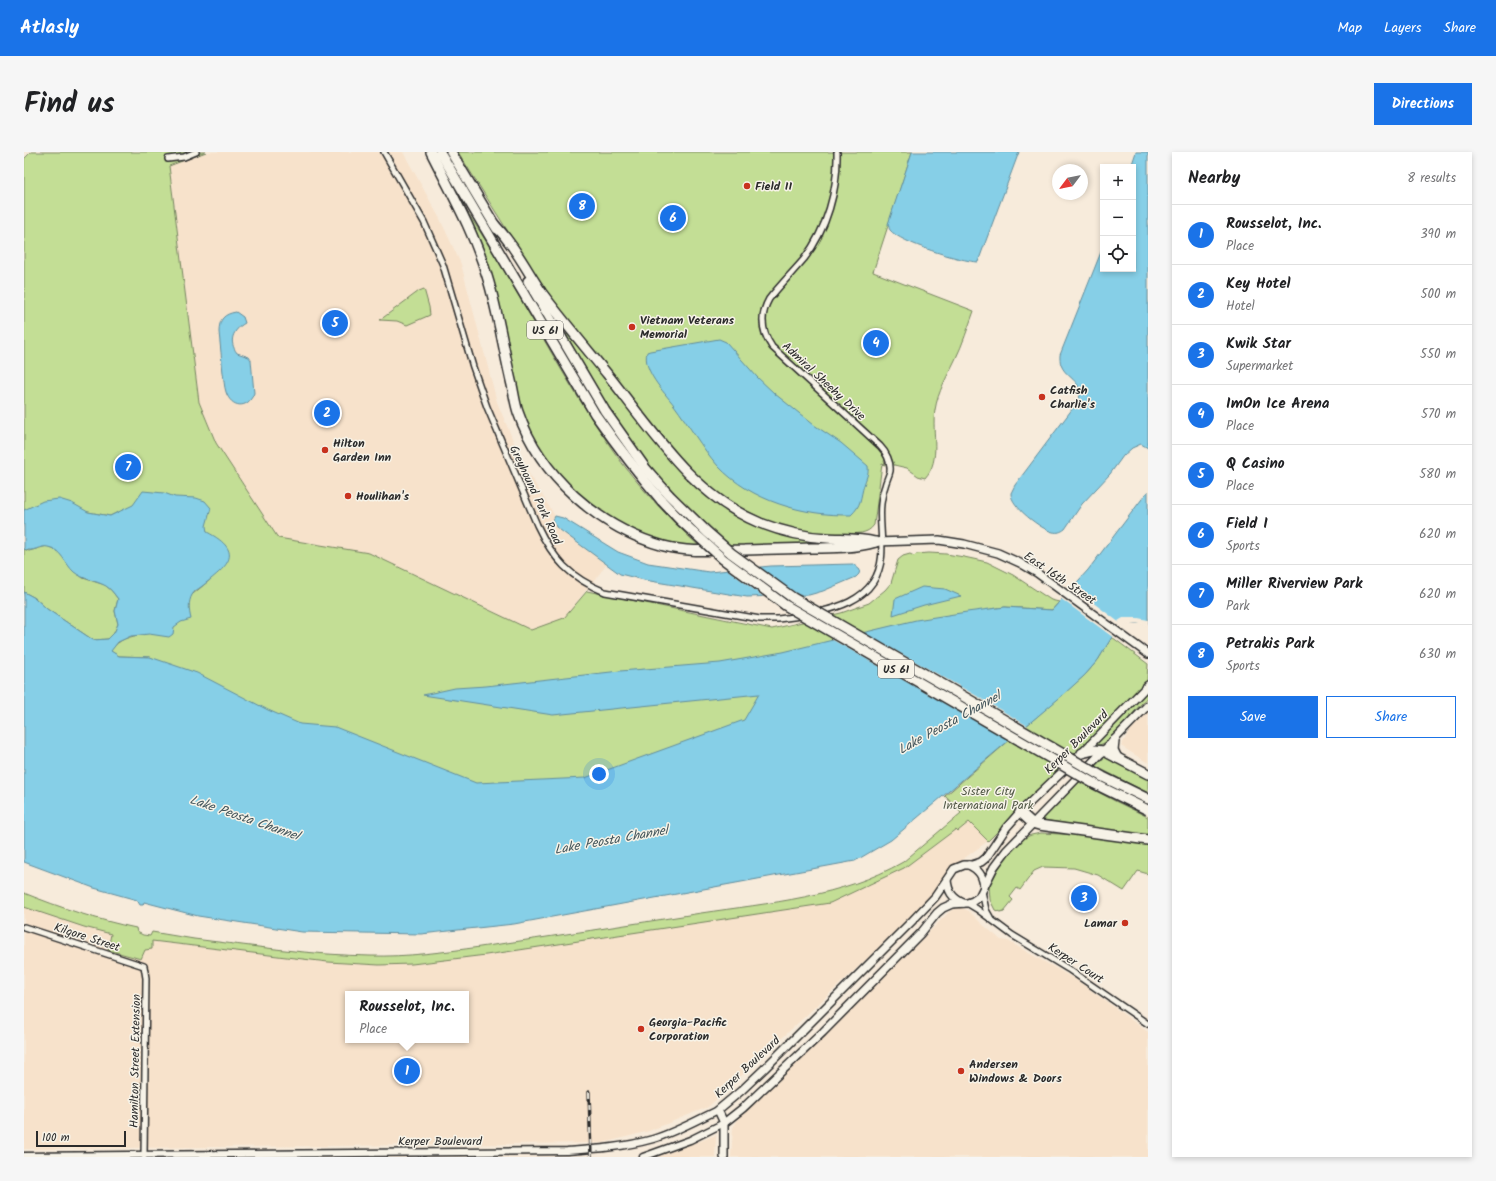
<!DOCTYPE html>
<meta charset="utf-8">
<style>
:root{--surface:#fff;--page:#f6f6f6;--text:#202124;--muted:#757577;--line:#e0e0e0;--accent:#1a73e8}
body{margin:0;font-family:Kalam,sans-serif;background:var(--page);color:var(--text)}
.controls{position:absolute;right:12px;top:12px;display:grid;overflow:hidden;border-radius:0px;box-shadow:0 2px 6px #0003}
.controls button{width:36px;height:36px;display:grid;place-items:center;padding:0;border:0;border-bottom:1px solid var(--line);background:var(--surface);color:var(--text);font:20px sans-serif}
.compass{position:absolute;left:1028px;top:12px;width:36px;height:36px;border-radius:50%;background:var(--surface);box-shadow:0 2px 6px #0003;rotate:238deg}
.scale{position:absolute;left:12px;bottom:10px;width:90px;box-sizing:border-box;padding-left:4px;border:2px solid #2b2b2b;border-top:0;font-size:11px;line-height:14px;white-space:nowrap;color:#2b2b2b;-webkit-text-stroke:3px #f7f3e8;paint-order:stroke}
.you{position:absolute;left:575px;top:622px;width:14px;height:14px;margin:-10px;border:3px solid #fff;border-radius:50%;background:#1a73e8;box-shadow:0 0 0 6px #1a73e833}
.badge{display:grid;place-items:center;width:26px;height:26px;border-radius:50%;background:var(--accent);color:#fff;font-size:13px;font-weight:700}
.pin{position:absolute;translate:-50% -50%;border:2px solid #fff;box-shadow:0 1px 4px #0006}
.popup{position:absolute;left:321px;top:839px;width:124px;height:52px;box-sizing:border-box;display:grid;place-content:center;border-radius:0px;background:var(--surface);filter:drop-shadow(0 1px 3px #0005);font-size:13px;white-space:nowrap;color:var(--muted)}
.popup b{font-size:15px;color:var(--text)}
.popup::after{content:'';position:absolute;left:50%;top:100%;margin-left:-8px;border:8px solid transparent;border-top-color:var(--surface)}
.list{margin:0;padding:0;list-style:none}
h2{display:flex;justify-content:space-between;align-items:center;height:52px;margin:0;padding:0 16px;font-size:17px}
h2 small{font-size:13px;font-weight:400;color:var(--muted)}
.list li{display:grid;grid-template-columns:26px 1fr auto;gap:12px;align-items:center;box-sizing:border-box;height:60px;padding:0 16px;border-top:1px solid var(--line)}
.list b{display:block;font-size:15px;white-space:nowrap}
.list p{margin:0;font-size:13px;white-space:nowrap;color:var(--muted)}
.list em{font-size:13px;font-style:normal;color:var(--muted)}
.actions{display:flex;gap:8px;padding:12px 16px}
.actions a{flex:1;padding:9px 0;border:1px solid var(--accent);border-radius:0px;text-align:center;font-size:14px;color:var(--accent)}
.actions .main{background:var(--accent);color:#fff}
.icon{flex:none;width:22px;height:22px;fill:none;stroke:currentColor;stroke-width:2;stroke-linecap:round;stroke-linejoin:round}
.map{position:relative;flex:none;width:1124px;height:1005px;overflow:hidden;border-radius:0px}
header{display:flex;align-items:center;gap:24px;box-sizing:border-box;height:56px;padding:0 20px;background:var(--accent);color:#fff}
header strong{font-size:19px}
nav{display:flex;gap:22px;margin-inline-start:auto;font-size:14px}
.intro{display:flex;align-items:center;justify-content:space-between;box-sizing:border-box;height:96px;padding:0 24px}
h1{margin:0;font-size:28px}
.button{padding:10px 18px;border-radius:0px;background:var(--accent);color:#fff;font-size:14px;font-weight:700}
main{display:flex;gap:24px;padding:0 24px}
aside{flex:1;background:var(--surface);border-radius:0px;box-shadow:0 2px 6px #0003}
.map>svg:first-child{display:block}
.built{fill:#f7e2cb;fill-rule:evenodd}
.green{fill:#c3de95;stroke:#778460}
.water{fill:#86cfe7;stroke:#628d9c}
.pier{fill:#f7ebdb}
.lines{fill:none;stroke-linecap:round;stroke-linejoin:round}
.minor-casing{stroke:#2b2b2b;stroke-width:8}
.tertiary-casing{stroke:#2b2b2b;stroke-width:9}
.secondary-casing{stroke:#2b2b2b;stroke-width:10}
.motorway-casing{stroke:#2b2b2b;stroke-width:12}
.minor{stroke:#f7f3e8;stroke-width:5}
.tertiary{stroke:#f7f3e8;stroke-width:6}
.secondary{stroke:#f7f3e8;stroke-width:7}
.motorway{stroke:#f7f3e8;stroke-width:9}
.rail-casing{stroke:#2b2b2b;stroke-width:3.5}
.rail{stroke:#f7f3e8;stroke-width:2;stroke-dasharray:6;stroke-linecap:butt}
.motorway-bridge-casing{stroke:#2b2b2b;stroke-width:12;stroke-linecap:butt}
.motorway-bridge{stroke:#f7f3e8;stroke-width:9}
.poi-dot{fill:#c8321e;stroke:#f7f3e8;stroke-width:1.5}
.labels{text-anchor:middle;stroke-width:3;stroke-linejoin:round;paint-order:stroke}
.shield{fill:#f7f3e8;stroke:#686764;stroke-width:1}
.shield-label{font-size:11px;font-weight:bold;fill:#2b2b2b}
.poi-label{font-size:12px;font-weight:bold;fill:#2b2b2b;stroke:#f7f3e8;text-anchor:start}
.street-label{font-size:12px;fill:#2b2b2b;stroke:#f7f3e8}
.park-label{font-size:12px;fill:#515846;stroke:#f7f3e8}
.water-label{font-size:13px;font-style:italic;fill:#42545a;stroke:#f7f3e8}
</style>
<header>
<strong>Atlasly</strong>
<nav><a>Map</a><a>Layers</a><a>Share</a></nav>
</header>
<div class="intro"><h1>Find us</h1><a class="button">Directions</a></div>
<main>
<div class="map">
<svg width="1124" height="1005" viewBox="0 0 1124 1005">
<rect width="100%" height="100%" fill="#f7ebdb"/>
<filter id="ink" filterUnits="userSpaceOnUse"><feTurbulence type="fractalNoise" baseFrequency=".025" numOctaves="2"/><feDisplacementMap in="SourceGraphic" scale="8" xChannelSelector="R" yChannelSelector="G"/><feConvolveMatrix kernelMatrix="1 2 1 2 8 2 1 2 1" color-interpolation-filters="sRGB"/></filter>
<g filter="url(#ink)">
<!-- built -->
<g class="built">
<path d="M182 0H379L416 67 437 112 473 250 499 312 531 364 588 406 540 466 507 478 345 401 254 386 192 291 175 250 145 13Z"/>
<path d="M1124 560V611L1097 594 1105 580Z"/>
<path d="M945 670 964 689 924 718 914 736 849 801 684 955 625 979 579 991 0 997V749L128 789 304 810 355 813 388 812 462 803 806 751 880 716 932 677 934 679ZM324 842H442V888H324Z"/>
<path d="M931 756H938L945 759 957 771 977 788 984 789 1054 829 1124 880V1005H707L709 976 714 967 803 882 925 760Z"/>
<path d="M692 983 691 1005H633Z"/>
</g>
<!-- green -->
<g class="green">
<path d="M7 0H182L145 14 175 250 192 291 254 386 345 401 507 478 540 466 563 439 748 477 817 461 845 451 861 438 867 431 874 408 879 404 886 402 890 404 892 402 905 401 922 402 940 405 963 410 989 423 1027 448 1035 450 1028 458 981 455 967 457 772 531 669 617 477 648 268 580 126 505 95 504 86 499C96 486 105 485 120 482L186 428 92 361 86 364 64 360 0 359V7Z"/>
<path d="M434 0H888L849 120 950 159C944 175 939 192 931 208 923 225 914 239 911 258 907 281 918 307 901 326L894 324 883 316 870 313 865 301 860 309 861 313 858 312 850 373C843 383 833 381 822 382 763 385 720 361 674 327L539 162 505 113Z"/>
<path d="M444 61C495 138 535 222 588 297 613 333 643 365 675 394 659 393 643 391 628 386 570 369 520 317 499 262 496 253 495 244 493 236 482 197 477 156 466 117 461 98 451 80 443 62Z"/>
<path d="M400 137 405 155 406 163 383 173 373 169 356 168 395 139Z"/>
<path d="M543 182C567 210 591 239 614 268 644 306 672 343 715 366 744 382 774 387 805 390V392L709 395C679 369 650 342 624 311 592 272 568 226 542 183Z"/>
<path d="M23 394 34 399 50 419 59 426 81 433 87 438 94 447 91 459 94 472 90 481 84 487 69 488 23 457 11 446 0 440V397L5 399Z"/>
<path d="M1088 485 1124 512 1123 528 1088 565 964 689 945 670 934 679 932 677 880 716 806 751 462 803 388 812 355 813 304 810 128 789V797L121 798 117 807 84 798 87 782 60 775 0 755V741C37 756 74 768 112 776L113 780 119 783 126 784 128 780C142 782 156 785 170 787 228 794 288 803 346 804 383 805 419 800 456 795 530 784 603 773 677 761 745 751 818 745 879 710L937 661 921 644 1061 523 1074 508Z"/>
<path d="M1124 538V544L1085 589 1073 594H1072L1071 592Z"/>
<path d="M1081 605 1124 626V641L1071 614Z"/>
<path d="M1055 630 1091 649 1124 665V684L1019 668 1020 666Z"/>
<path d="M1017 681 1056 683 1124 692V722L1114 719 1100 739 1074 723 1050 716 1019 715 1010 719 996 738 993 736 986 745 989 748 980 759 976 760 971 758 966 748 965 734 981 705 999 687 1007 683Z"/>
</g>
<!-- water -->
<g class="water">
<path d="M888 0H995L954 110C937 109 876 91 866 78 865 77 865 74 864 72Z"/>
<path d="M1112 0H1124V296L1117 292 1108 296 1099 304 1086 322 1058 352 1041 377C1037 380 1034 381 1029 380 1018 378 986 354 987 341 988 339 990 335 991 333L1055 248C1061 224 1034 227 1036 203L1079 95V117H1109V15H1107Z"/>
<path d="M212 160 219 165 221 171C209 178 204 189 213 201L225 205 227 208 230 241C224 258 207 256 202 240 200 234 200 227 199 221 198 207 196 194 195 180 195 167 200 162 212 160Z"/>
<path d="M695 187 702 190 733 225 751 242 790 273 817 291 844 314C845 322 842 326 840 333 836 346 838 353 827 363 780 364 727 349 694 314 677 295 665 273 650 253 640 240 618 218 623 200L626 199Z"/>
<path d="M119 339 140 341 151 345 172 346 181 349 187 356 182 374 183 380C223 401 202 415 177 435 174 437 170 439 168 443 164 450 165 459 167 467L157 470 150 475 149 482 145 485 125 482 107 484 94 490 87 499 95 504 126 505 173 521 244 558 276 572 311 575 452 631 561 626 720 568 735 542 529 563 399 543 431 536 462 534 596 519 696 511 759 500 892 468 943 460 981 455 1028 458 1064 418 1124 339V472L1101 470 1088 485 1074 508 1061 523 1040 542 867 688 831 709 490 772 397 782 278 780 174 764 120 750 119 753H116L113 748 70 736 0 710V440L11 446 23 457 69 488 84 487 90 481 94 472 91 459 94 447C91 443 87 437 82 434 71 428 60 428 50 420 41 412 37 397 24 395 16 393 9 401 0 397V358L19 349 35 347 48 351 64 360 86 364 109 353Z"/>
<path d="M531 364 539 366 594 400 624 411 685 420 747 414 829 412 836 418 835 422 832 425 799 439 785 443 723 445 620 428 596 422 532 375 529 368Z"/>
<path d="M898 435 921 437 937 444 900 453 869 463 871 447Z"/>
</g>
<!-- pier -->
<g class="pier">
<path d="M732 413 769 439 778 445 741 446 701 416Z"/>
<path d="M1047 434 1096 471 1094 469 1099 466H1114L1124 468V474L1112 471 1102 472 1090 486 1036 446Z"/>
<path d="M837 479 953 544 1004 574 986 589 807 487Z"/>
</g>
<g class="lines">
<defs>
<g id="minor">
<path d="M360 0 400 70 419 113 449 215 463 255 513 373C529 407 546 426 581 440L736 467H754L777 464"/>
<path d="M144 7 160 5 172 0"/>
<path d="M795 460C816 455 837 448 849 430 865 406 854 377 857 352 858 345 859 339 861 334 862 329 865 324 866 319 867 310 862 300 856 294L748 195C737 179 736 163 745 147 756 133 769 120 780 107 803 77 814 38 813 0"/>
<path d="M958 739 962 758 966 765"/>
<path d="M943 751 953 757 988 783 1044 817 1124 872"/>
<path d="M0 775 120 814 122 826 120 1005"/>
</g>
<g id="tertiary">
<path d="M0 1004 543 999C572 997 601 995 629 987 652 980 673 968 694 958"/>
<path d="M619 1005 666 988 700 971"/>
</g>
<g id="secondary">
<path d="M852 390 915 388 940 392 974 401 996 411 1013 421 1124 502"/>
<path d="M945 713C955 718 959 724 960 735"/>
<path d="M923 728C924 739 928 746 939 751"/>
<path d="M700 971 719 956 799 880 897 781 913 761 919 756 928 752 943 751 949 749 955 745 970 715 982 699 1124 553"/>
<path d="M700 1005V971L694 958 718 938 740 917 888 769 911 745 930 717 940 713H948L957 710 962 706 982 676 996 660 1058 601 1124 533"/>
</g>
<g id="motorway">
<path d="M407 0C427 40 450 80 463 124 474 159 479 196 488 233 490 242 491 251 494 260 516 324 575 376 640 394 666 401 694 398 720 398 742 397 765 397 787 396 809 396 831 396 852 390"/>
<path d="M416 0 571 262C592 292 614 321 638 349"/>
<path d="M427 0 473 77"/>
<path d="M470 72C490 93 502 117 518 141 539 169 562 196 584 223 628 278 668 343 736 371 757 379 780 385 803 386 820 387 835 386 851 390"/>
<path d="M504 129 581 259 622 317 645 343"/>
<path d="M1090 589 1089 598 1093 606"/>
<path d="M1058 601 1070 598 1080 599 1124 622"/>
<path d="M996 660 1008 671 1015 673 1124 688"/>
</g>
</defs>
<!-- minor casing -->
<use href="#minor" class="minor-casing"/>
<!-- tertiary casing -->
<use href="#tertiary" class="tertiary-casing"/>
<!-- secondary casing -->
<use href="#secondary" class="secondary-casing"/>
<!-- motorway casing -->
<use href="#motorway" class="motorway-casing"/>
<!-- minor -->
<use href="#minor" class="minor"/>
<!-- tertiary -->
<use href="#tertiary" class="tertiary"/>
<!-- secondary -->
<use href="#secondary" class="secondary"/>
<!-- motorway -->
<use href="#motorway" class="motorway"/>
<defs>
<path id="rail" d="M565 940 567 1005"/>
</defs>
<!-- rail casing -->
<use href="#rail" class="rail-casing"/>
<!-- rail -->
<use href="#rail" class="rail"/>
<defs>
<g id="motorway-bridge">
<path d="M645 343 683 380 707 401 769 446 1079 625 1124 647"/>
<path d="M638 349 656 368 699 407 761 453 1071 632 1124 658"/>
</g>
</defs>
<!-- motorway-bridge casing -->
<use href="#motorway-bridge" class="motorway-bridge-casing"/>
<!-- motorway-bridge -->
<use href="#motorway-bridge" class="motorway-bridge"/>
</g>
</g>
<!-- markers -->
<g class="poi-dot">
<circle cx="723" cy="34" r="4"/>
<circle cx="608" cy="175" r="4"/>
<circle cx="1018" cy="245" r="4"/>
<circle cx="301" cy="298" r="4"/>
<circle cx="324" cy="344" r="4"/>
<circle cx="1101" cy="771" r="4"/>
<circle cx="617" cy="877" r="4"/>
<circle cx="937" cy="919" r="4"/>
</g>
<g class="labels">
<!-- shield labels -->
<g class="shield">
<rect x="503" y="169" width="36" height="18" rx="3"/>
<rect x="854" y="508" width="36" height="18" rx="3"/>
</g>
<g class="shield-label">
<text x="521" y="182">US 61</text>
<text x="872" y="521">US 61</text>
</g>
<!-- poi labels -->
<g class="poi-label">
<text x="731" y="38">Field II</text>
<text x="616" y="172">Vietnam Veterans<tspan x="616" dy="14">Memorial</tspan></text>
<text x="1026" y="242">Catfish<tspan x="1026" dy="14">Charlie's</tspan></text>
<text x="309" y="295">Hilton<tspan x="309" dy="14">Garden Inn</tspan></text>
<text x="332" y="348">Houlihan's</text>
<text x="1093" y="775" text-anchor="end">Lamar</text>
<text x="625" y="874">Georgia-Pacific<tspan x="625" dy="14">Corporation</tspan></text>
<text x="945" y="916">Andersen<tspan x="945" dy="14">Windows &amp; Doors</tspan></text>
</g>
<!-- street labels -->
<g class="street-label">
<text transform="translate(800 229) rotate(43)" y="4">Admiral Sheehy Drive</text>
<text transform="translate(512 343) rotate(65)" y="4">Greyhound Park Road</text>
<text transform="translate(1036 426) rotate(34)" y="4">East 16th Street</text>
<text transform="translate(1052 590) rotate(-45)" y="4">Kerper Boulevard</text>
<text transform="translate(63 785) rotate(18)" y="4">Kilgore Street</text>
<text transform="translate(1052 811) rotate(33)" y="4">Kerper Court</text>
<text transform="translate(111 909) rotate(-89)" y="4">Hamilton Street Extension</text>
<text transform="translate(723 915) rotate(-43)" y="4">Kerper Boulevard</text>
<text x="416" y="993">Kerper Boulevard</text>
</g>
<!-- park labels -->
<g class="park-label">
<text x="964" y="643">Sister City<tspan x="964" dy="14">International Park</tspan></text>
</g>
<!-- water labels -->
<g class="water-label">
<text transform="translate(925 570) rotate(-29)" y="5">Lake Peosta Channel</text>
<text transform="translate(221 665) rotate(19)" y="5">Lake Peosta Channel</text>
<text transform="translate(587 687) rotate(-10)" y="5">Lake Peosta Channel</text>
</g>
</g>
</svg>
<div class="controls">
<button>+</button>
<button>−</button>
<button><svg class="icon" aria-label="locate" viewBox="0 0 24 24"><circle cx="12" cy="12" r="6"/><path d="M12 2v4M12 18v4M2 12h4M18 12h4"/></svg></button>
</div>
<svg class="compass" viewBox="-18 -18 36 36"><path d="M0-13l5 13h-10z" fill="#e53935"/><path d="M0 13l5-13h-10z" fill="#757577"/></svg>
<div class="scale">100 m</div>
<div class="you"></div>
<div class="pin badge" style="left:383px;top:919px">1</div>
<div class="popup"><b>Rousselot, Inc.</b>Place</div>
<div class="pin badge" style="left:303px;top:261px">2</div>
<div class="pin badge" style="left:1060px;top:746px">3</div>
<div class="pin badge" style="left:852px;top:191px">4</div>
<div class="pin badge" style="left:311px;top:171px">5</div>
<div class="pin badge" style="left:649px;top:66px">6</div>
<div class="pin badge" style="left:104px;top:315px">7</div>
<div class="pin badge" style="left:558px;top:54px">8</div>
</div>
<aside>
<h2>Nearby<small>8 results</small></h2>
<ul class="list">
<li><span class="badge">1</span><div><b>Rousselot, Inc.</b><p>Place</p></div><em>390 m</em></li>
<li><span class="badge">2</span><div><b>Key Hotel</b><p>Hotel</p></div><em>500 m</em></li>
<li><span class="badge">3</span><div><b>Kwik Star</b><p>Supermarket</p></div><em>550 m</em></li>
<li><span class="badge">4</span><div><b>ImOn Ice Arena</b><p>Place</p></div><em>570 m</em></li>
<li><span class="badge">5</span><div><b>Q Casino</b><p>Place</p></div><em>580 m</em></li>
<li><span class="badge">6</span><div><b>Field I</b><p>Sports</p></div><em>620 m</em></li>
<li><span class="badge">7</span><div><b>Miller Riverview Park</b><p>Park</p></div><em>620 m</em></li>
<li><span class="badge">8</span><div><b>Petrakis Park</b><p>Sports</p></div><em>630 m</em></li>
</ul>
<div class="actions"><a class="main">Save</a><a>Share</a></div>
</aside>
</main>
